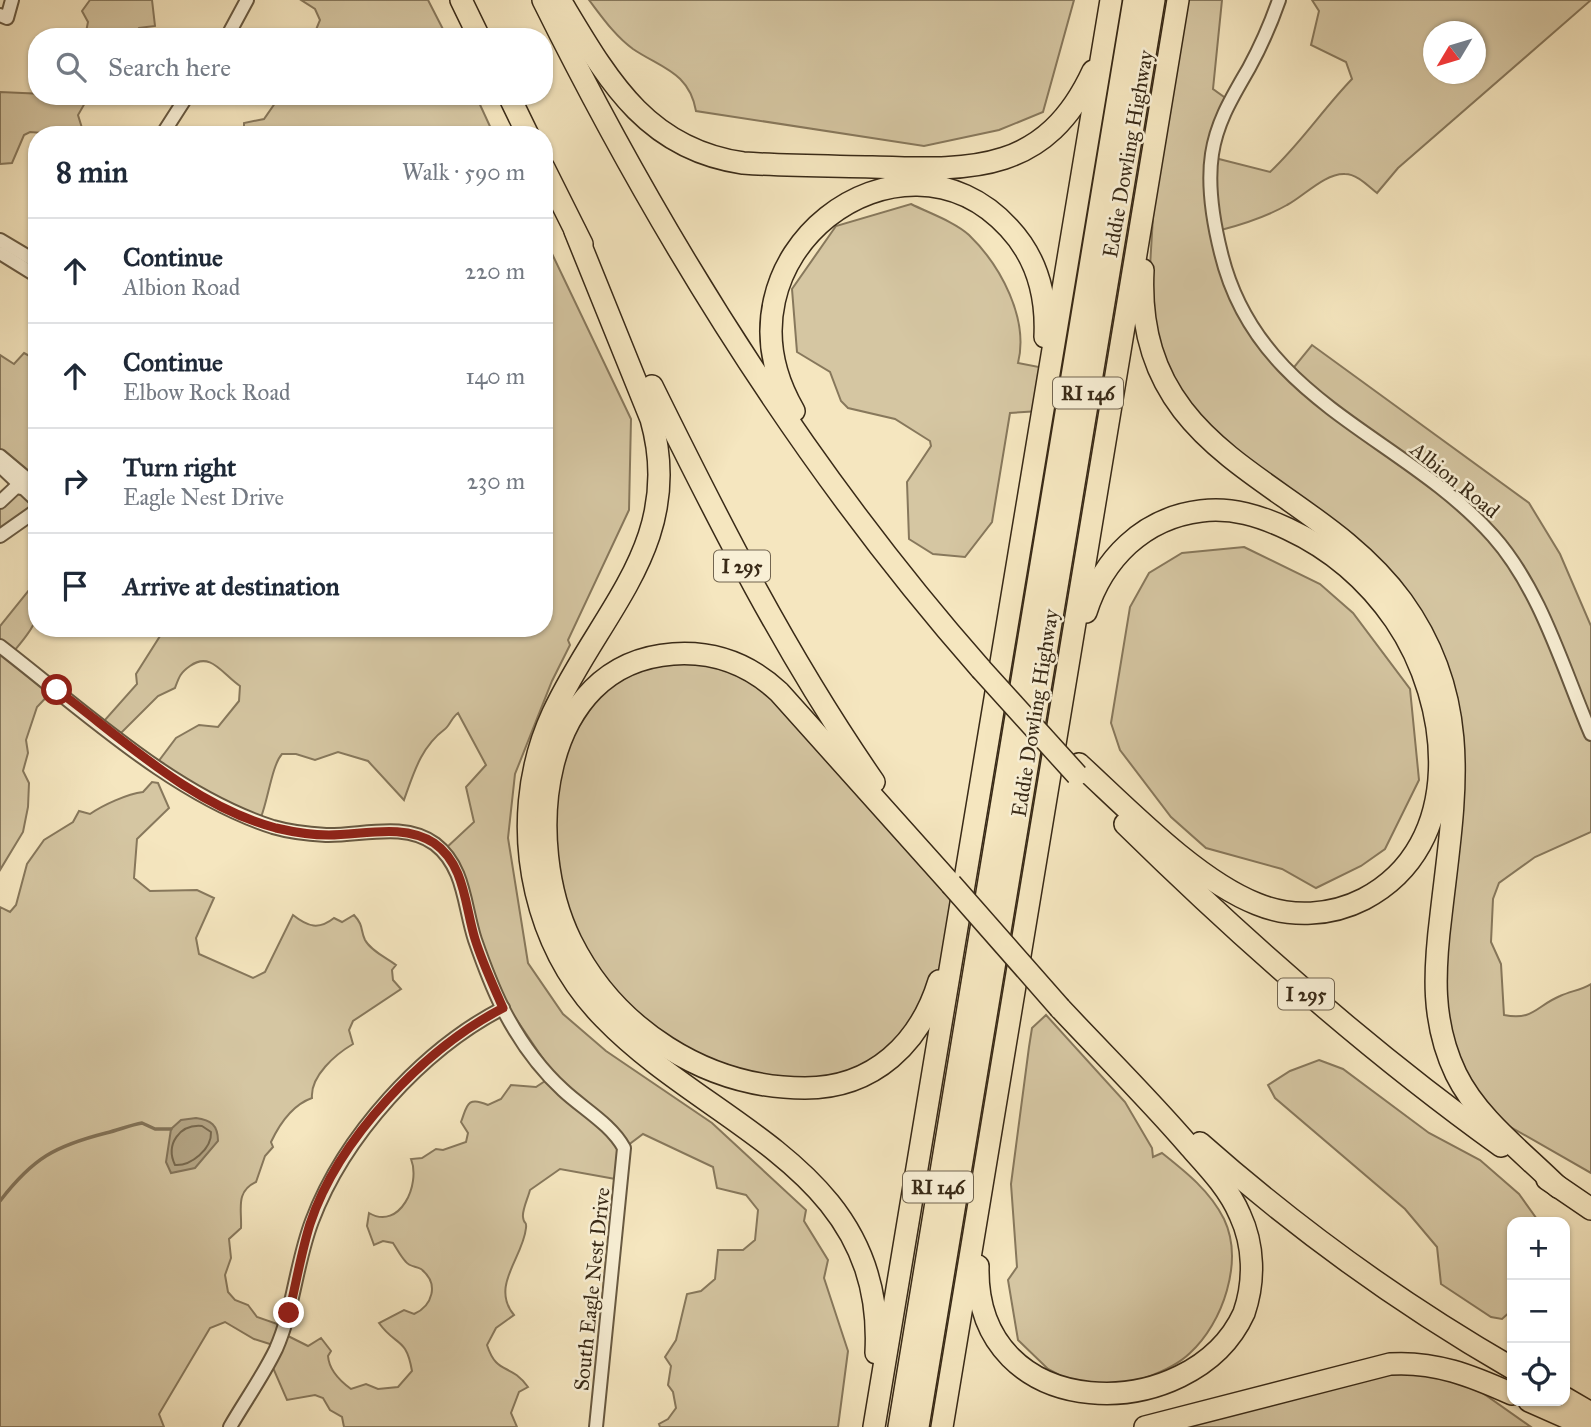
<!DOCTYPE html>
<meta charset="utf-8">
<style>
:root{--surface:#fff;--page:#f6f6f7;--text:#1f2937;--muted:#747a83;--line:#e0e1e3}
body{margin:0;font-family:"IM FELL Great Primer",serif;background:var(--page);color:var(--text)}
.controls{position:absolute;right:21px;bottom:21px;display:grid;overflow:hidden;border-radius:14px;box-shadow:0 2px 5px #0004}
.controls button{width:63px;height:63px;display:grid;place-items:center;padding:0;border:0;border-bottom:2px solid var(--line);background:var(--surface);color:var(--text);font:35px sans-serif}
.compass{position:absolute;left:1423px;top:21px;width:63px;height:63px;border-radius:50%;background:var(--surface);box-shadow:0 2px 5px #0004;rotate:232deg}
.stop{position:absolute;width:21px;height:21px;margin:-16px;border:5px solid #8f2418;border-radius:50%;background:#fff}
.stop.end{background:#8f2418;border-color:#fff;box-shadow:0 2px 7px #0008}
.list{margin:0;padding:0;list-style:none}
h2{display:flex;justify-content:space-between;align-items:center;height:91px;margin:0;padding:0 28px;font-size:30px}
h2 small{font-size:23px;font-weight:400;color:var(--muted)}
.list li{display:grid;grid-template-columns:46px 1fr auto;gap:21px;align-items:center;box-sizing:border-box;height:105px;padding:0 28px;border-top:2px solid var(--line)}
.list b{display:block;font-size:26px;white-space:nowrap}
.list p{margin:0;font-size:23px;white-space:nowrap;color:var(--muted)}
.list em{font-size:23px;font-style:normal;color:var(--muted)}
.icon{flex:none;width:38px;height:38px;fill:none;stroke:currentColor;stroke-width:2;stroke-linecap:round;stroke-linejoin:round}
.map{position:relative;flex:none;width:1591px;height:1427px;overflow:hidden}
.search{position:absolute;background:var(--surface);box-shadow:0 2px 5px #0004;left:28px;top:28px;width:525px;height:77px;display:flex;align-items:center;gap:18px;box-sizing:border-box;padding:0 24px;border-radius:28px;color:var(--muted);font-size:26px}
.panel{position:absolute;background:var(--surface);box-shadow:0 2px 5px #0004;left:28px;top:126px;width:525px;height:511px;border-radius:28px}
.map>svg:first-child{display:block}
.green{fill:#d5c6a2;stroke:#87785c;stroke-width:2;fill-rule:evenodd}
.water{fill:#b5a686;stroke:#83745a;stroke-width:2}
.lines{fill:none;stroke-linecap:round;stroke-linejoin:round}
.shore{stroke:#77684e;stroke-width:2}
.stream{stroke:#83745a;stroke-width:3.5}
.minor-casing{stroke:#685941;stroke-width:16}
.motorway-casing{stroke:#392a17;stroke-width:24}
.minor{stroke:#f8efd5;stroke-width:12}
.motorway{stroke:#f5e6bf;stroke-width:21}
.motorway-bridge-casing{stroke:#392a17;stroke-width:24;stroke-linecap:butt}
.motorway-bridge{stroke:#f5e6bf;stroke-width:21}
.route{stroke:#8f2418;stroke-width:9}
.labels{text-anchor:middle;stroke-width:5;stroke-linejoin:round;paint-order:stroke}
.shield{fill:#f8efd5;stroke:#726550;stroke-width:2}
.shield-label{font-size:19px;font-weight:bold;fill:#392a17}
.street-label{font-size:21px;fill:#392a17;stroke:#f8efd5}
</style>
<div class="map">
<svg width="1591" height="1427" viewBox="0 0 1591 1427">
<rect width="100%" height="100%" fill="#f5e6bf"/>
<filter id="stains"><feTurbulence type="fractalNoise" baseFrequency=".00286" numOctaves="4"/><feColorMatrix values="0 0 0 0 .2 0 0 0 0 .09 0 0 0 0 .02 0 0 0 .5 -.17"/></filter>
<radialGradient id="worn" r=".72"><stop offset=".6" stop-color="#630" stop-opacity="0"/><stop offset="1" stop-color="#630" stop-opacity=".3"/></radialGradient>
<!-- green -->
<g class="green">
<path d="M90 0H152L155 26 139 28 132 37H85L88 22 82 11Z"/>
<path d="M301 0H428L447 37H313L320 20 315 9Z"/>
<path d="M589 0H1074L1043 112 999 130 924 146 696 111C689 72 661 68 633 49 615 36 602 17 589 0Z"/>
<path d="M1180 0H1222L1213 89 1231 102 1215 158 1270 172C1301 143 1323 109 1352 79L1346 62 1311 45 1319 11 1312 0H1591L1398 168 1377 193C1368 186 1357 174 1345 174 1325 173 1304 196 1287 205 1266 217 1244 224 1221 230 1233 286 1254 327 1291 371L1312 345 1529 503 1560 554 1591 626V832L1535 857 1499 883 1493 899 1491 942 1501 964 1504 1015C1533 1021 1536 1006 1560 996 1571 991 1581 990 1591 984V1173L1500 1121 1464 1079 1443 1020 1451 866 1444 669 1280 490 1183 404 1147 317 1154 200ZM1434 32H1476V74H1434Z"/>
<path d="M0 92 89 96 78 115 82 128 70 135 30 132 24 135 12 163 0 164Z"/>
<path d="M280 96H476L494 135H244V123L264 119Z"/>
<path d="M911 204C929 213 955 222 969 235 1001 266 1029 319 1018 363L1044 368 1040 411 1010 413 992 522 965 557 933 554 909 539 907 482 931 446 930 441 895 419 848 408 841 401 830 372 797 352 792 289 836 226Z"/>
<path d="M544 237 631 419 629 510 568 640 570 645 552 681 515 774 508 838 528 963 563 1014 606 1051 712 1123 806 1210 804 1221 828 1260 824 1278 848 1351 838 1427H660L659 1424 668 1419 676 1408 673 1392 668 1385 671 1366 665 1357 676 1340 687 1294 701 1291 715 1279 718 1250H743L755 1240 758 1210 746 1195 717 1188 713 1167 643 1134 623 1149 621 1180 560 1169 530 1190C528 1198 522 1210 523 1217 524 1226 527 1220 526 1228 523 1258 490 1286 514 1315L496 1328 487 1345C497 1376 510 1362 528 1387L519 1392 511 1413 517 1427H344L342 1417 330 1410 323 1398 315 1395 287 1400 270 1361 273 1345 254 1339 225 1322 210 1328 159 1414 164 1427H0V907L10 912 16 905 27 864 44 840 73 822 79 811 90 814C103 805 127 794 143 792L152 782 158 783 169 808 137 839 134 878 150 891 197 890 214 898 196 938 199 954 253 978 265 972 293 915C308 927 319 930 334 918L342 922 354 915C364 926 360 929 365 940 371 951 387 958 396 965L392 970 393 980 401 989 353 1021 349 1030 353 1044C336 1054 310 1076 312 1098 292 1105 280 1123 271 1142L273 1147 265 1156 256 1182C235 1192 242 1209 241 1228L229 1239 231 1258 225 1275 228 1292 235 1300 248 1305 257 1317 283 1326 284 1334 308 1346 321 1338 331 1351 328 1356C329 1370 340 1381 351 1389L366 1384 378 1389 398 1387 412 1371C406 1336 396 1347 379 1323L404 1310 414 1314C432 1306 440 1284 421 1269 416 1266 410 1267 406 1262 401 1257 397 1249 393 1243L383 1241 374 1245 367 1226 369 1213C400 1231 421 1184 411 1159L422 1158 436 1149 443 1150 466 1142 468 1133 461 1122C467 1107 466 1095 488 1105L501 1099 511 1085 536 1087 554 1075 508 1007 482 943 470 895 445 849 474 822 466 787 486 765 458 713C452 717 450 725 445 729 421 747 414 772 404 800L368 761 338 752 315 760 296 754H282C272 765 268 800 261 817L238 810 158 762 176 738 199 725 218 727 239 701 240 686C222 674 211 651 190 666 180 673 179 677 175 688L158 696 121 733 104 721 137 684 136 674 162 633 188 628H544Z"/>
<path d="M24 353 37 360V495L0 466V355L14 364Z"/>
<path d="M14 490 30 498 31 505 0 536V502Z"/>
<path d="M1244 547 1320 584 1353 613 1410 689 1419 780 1385 849 1361 866 1316 888 1282 869 1206 848 1171 817 1120 750 1111 723 1130 607 1149 573 1182 553Z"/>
<path d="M29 590C48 613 30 632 14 651L56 687 37 707 26 740 28 753 23 771 29 783 28 807 23 832 0 870V626Z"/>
<path d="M735 659 961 901 928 1011 868 1070 786 1084 679 1049 603 983 557 900 551 769 616 670 635 660Z"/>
<path d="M1046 1015 1125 1102 1152 1148 1153 1157 1162 1153C1186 1172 1210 1191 1224 1219 1244 1261 1223 1323 1190 1353 1166 1376 1122 1385 1091 1392L1048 1369 1018 1340 1008 1280 1017 1267 1011 1184 1029 1047 1032 1028Z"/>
<path d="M1319 1060 1343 1069 1429 1133 1480 1160 1519 1194 1539 1222H1512V1310L1502 1319 1491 1317 1441 1284 1437 1247 1405 1209 1275 1098 1268 1085 1290 1071Z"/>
<path d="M1374 1365 1450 1370 1531 1427H1138Z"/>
</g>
<!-- water -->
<path class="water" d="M196 1118C211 1120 218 1125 218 1141L195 1168 171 1173 166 1162 171 1129 181 1120Z"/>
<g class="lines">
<!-- shore -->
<path class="shore" d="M202 1126 211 1132C212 1149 191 1166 175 1165 165 1144 180 1124 202 1126Z"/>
<!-- stream -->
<path class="stream" d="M0 1201C33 1158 55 1146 106 1133 119 1130 130 1125 142 1123L155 1129H171"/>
<defs>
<g id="minor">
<path d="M1279 0C1271 23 1261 46 1249 68 1233 96 1217 121 1212 154 1207 187 1213 221 1221 253 1257 403 1402 434 1493 536 1541 590 1563 669 1591 734"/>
<path d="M0 15 7 18 12 0"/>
<path d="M227 37 247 0"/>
<path d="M162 135 187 96"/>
<path d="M0 240 37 262"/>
<path d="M0 253 37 276"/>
<path d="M0 456 37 487"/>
<path d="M0 466 37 501"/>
<path d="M0 502 16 487 29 489"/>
<path d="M0 536 37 510"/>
<path d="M0 646C83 710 173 795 273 827 290 832 309 834 326 835 361 836 404 821 435 844 465 867 464 907 475 940 483 963 492 987 503 1009 518 1038 539 1068 563 1090 582 1108 611 1124 624 1148L596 1427"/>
<path d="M230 1427C245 1401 263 1376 276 1349 294 1308 296 1263 312 1221 344 1136 422 1050 503 1008"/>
</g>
<g id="motorway">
<path d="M461 0 479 37"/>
<path d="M543 0C662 240 804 468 981 669"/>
<path d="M560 0C607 78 645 149 743 163 786 166 829 166 872 167 970 170 1045 175 1093 71"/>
<path d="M509 96 528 135"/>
<path d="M544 168 582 244"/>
<path d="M575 231 651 419C686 542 600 611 553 713 527 769 522 832 536 892 547 939 570 983 604 1018 710 1128 886 1168 876 1353"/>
<path d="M1143 270C1133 462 1312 477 1402 601 1475 702 1454 800 1441 915 1434 971 1431 1022 1456 1074 1478 1119 1523 1152 1558 1187"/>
<path d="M652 386C719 522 787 657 874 782"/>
<path d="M794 411C704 256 901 110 1009 228 1038 259 1047 296 1045 337"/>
<path d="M1079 764C1128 809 1196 880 1257 904 1291 918 1331 916 1364 899 1467 845 1452 703 1395 620 1368 581 1331 549 1288 529 1260 516 1232 507 1201 511 1143 518 1103 559 1086 612"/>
<path d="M1125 824C1243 940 1366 1049 1501 1146"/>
<path d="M939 981C920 1043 874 1088 805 1088 706 1088 615 1029 571 941 523 844 537 664 673 654 714 651 750 665 779 692L951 884"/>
<path d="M1200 1143C1296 1228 1401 1304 1512 1368"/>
<path d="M1547 1179 1591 1209"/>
<path d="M978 1266C974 1427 1192 1427 1244 1313 1255 1281 1254 1245 1240 1215 1229 1189 1209 1168 1190 1147 1149 1099 1103 1054 1060 1008"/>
<path d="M1565 1398 1591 1413"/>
<path d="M1529 1401 1588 1427"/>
<path d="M874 1427 1111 0"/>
<path d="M899 1427 1134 0"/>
<path d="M918 1427 1154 0"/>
<path d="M942 1427 1178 0"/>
<path d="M1145 1427 1390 1364C1435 1361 1472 1376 1512 1394"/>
</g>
</defs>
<!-- minor casing -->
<use href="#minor" class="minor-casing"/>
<!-- motorway casing -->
<use href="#motorway" class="motorway-casing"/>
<!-- minor -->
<use href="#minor" class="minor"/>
<!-- motorway -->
<use href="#motorway" class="motorway"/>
<defs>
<g id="motorway-bridge">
<path d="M981 669 1077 775"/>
<path d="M951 884 1060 1008"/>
</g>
</defs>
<!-- motorway-bridge casing -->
<use href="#motorway-bridge" class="motorway-bridge-casing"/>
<!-- motorway-bridge -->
<use href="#motorway-bridge" class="motorway-bridge"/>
</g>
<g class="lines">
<!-- route -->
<path class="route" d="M57 690C124 740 193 806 276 828 293 832 312 835 329 835 363 835 403 823 434 843 465 864 465 907 475 939 482 962 493 985 503 1008 424 1049 338 1139 310 1224 301 1253 296 1284 289 1313"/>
</g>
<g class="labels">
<!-- shield labels -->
<g class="shield">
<rect x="1053" y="377.5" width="70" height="31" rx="5"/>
<rect x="714" y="550.5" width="56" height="31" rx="5"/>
<rect x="1278" y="978.5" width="56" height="31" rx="5"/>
<rect x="903" y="1171.5" width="70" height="31" rx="5"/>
</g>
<g class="shield-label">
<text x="1088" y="400">RI 146</text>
<text x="742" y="573">I 295</text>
<text x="1306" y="1001">I 295</text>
<text x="938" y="1194">RI 146</text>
</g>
<!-- street labels -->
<g class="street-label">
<text transform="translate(1128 154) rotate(-80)" y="7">Eddie Dowling Highway</text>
<text transform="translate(1455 480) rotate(39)" y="7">Albion Road</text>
<text transform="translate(1035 713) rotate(-81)" y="7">Eddie Dowling Highway</text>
<text transform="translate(592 1289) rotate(-84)" y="7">South Eagle Nest Drive</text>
</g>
</g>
<rect width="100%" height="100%" filter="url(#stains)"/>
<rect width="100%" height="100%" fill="url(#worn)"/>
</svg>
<div class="controls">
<button>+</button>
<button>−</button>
<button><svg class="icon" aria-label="locate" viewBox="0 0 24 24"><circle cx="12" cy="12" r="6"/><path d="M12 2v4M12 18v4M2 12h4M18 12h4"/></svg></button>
</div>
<svg class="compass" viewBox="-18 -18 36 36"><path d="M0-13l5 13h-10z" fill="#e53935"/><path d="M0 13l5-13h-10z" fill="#747a83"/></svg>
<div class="stop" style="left:57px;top:690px"></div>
<div class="stop end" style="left:289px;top:1313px"></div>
<div class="search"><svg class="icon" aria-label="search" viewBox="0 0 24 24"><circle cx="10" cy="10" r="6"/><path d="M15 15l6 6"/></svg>Search here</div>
<section class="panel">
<h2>8 min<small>Walk · 590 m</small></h2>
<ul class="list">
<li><svg class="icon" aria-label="ahead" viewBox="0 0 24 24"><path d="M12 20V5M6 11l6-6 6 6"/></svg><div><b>Continue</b><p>Albion Road</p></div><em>220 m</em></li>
<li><svg class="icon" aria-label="ahead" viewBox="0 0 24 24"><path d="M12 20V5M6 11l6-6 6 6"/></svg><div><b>Continue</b><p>Elbow Rock Road</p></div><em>140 m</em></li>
<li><svg class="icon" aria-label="right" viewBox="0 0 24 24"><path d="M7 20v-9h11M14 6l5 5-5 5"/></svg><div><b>Turn right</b><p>Eagle Nest Drive</p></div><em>230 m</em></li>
<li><svg class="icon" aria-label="arrive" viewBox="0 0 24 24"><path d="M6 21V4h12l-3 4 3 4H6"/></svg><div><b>Arrive at destination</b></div></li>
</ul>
</section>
</div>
